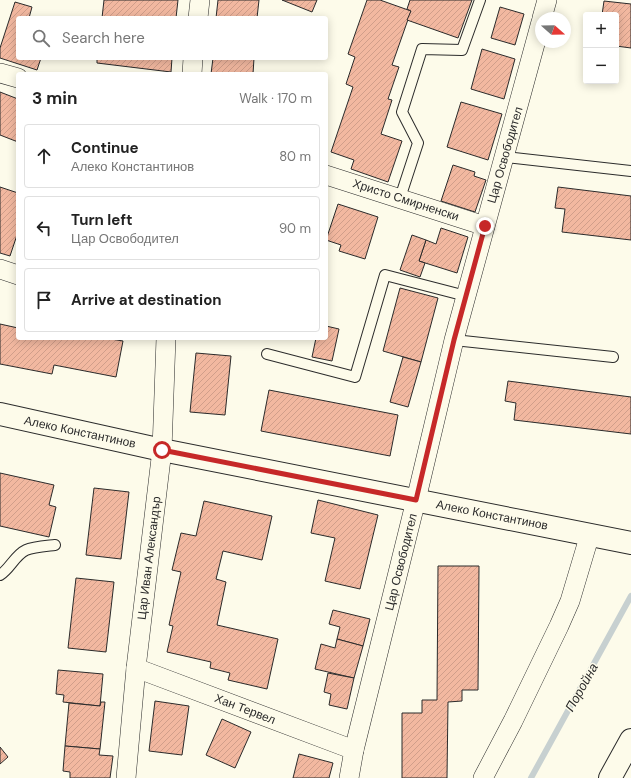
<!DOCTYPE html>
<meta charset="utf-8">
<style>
:root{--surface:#fff;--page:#f2f2f2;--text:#222;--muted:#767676;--line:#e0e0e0}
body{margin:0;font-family:"DM Sans",sans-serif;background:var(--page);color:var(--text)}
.controls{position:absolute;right:12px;top:12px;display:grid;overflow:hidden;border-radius:4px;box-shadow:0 2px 10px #0003}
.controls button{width:36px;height:36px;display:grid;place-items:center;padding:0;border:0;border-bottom:1px solid var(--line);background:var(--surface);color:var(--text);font:20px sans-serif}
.compass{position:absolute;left:535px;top:12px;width:36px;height:36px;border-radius:50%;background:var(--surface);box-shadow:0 2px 10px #0003;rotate:110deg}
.stop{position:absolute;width:12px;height:12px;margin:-9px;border:3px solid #c62828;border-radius:50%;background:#fff}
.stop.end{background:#c62828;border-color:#fff;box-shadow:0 1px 4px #0008}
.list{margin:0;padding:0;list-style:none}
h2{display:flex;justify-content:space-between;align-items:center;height:52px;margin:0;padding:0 16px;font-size:17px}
h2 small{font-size:13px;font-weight:400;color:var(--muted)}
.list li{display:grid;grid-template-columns:26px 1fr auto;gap:12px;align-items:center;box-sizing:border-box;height:64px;margin:0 8px 8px;padding:0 8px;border:1px solid var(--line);border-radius:4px}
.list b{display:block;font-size:15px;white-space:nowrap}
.list p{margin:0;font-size:13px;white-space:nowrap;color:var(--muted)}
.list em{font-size:13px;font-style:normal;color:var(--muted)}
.icon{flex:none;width:22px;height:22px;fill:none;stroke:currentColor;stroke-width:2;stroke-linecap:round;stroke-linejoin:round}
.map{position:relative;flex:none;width:631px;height:778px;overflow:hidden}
.search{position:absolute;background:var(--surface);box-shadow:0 2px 10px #0003;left:16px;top:16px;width:312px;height:44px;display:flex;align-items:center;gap:10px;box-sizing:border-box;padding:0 14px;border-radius:4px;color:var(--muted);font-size:15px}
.panel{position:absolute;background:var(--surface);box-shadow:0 2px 10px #0003;left:16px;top:72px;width:312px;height:268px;border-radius:4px}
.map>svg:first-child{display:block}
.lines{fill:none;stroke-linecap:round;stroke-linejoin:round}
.stream{stroke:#c7d0d0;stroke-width:6}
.building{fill:url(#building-hatch);stroke:#2b2b2b}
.service-casing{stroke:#2b2b2b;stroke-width:12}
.minor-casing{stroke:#2b2b2b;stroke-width:20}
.secondary-casing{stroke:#2b2b2b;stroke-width:24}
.service{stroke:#fdfbea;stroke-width:10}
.minor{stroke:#fdfbea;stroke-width:19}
.secondary{stroke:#fdfbea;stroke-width:22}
.route{stroke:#c62828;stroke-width:5}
.labels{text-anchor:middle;stroke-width:3;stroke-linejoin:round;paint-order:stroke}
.street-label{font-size:12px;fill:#2b2b2b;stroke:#fdfbea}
.water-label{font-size:13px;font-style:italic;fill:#2b2b2b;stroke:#fdfbea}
</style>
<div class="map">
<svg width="631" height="778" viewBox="0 0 631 778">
<defs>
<pattern id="building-hatch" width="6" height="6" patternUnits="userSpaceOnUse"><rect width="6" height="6" fill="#f2b8a0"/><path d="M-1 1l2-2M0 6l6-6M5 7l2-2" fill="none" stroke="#d09e8a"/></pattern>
</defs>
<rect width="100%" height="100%" fill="#fdfbea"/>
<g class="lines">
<!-- stream -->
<path class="stream" d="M531 778 631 596"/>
</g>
<!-- building -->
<g class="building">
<path d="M104 0H178L176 18H102Z"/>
<path d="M218 0H259L257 18H216Z"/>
<path d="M282 0H317L312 12Z"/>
<path d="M367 0H380L411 11 392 65 399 67 388 99 392 100 381 134 402 141 388 182 351 169 354 160 331 152 353 87 346 84 355 57 348 54Z"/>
<path d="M410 0H472L458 38 407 20 411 11 407 9Z"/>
<path d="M604 1 631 4V48L616 46V15H602Z"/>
<path d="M15 2 32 7 29 18H18V58H41L37 70 0 58V48Z"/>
<path d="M500 7 524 14 515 45 491 38Z"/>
<path d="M482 49 515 59 504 99 471 89Z"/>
<path d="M97 58H172L171 72 97 63Z"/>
<path d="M213 58H254L253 74H211Z"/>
<path d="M0 92 18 99V142L0 135Z"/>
<path d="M461 102 502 114 488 160 447 147Z"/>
<path d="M453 165 475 172 474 176 486 180 475 212 441 201Z"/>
<path d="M0 187 18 193V232L10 256 0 253Z"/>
<path d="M558 187 631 196V240L562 232 565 209 555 208Z"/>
<path d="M338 204 378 217 365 259 339 251 341 245 326 240Z"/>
<path d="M441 228 468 237 457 273 419 261 426 240 436 244Z"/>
<path d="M412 235 426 240 419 261 425 263 420 277 400 270Z"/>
<path d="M400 288 438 298 421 362 383 351Z"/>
<path d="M0 324 18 328V338H105L123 341 116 377 54 365 52 374 0 364Z"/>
<path d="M326 326 339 329 332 361 312 357 316 338H326Z"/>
<path d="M196 353 231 356 225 415 190 412Z"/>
<path d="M403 357 421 362 408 407 390 402Z"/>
<path d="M508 381 631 397V434L514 420 516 403 505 401Z"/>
<path d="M269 390 398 415 390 456 261 431Z"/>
<path d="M0 473 54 485 49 505 56 507 49 537 0 526Z"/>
<path d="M94 488 129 492 121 559 86 555Z"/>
<path d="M318 500 378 515 360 589 325 581 335 538 311 533Z"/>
<path d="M204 501 272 516 262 560 223 551 216 579 226 582 217 625 278 639 267 689 228 680 230 673 210 668 211 662 167 652 173 626 169 625 181 572 172 570 181 533 196 536Z"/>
<path d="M438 566H479L478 690H462V701L448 702 447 778H402V713H422V700H437Z"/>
<path d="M76 578 114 582 106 652 68 648Z"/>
<path d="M333 610 370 619 363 646 337 639 340 627 329 624Z"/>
<path d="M337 639 363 646 354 678 315 669 321 644 335 648Z"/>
<path d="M58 670 103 674 100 706 63 702 64 695 56 694Z"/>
<path d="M328 673 354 678 347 709 329 705 331 694 324 692Z"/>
<path d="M155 701 189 706 182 755 149 751Z"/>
<path d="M101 702H105L100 749 65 746 69 703 100 706Z"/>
<path d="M222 719 251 732 235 768 206 755Z"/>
<path d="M65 746 100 749 99 755 113 756 110 778H70V772L63 771Z"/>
<path d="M0 747 8 757 0 764Z"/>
<path d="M299 754 333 763 329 778H293Z"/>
</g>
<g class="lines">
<defs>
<g id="service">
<path d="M505 157 631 171"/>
<path d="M400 198 418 143 402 112 422 49 462 50 480 0"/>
<path d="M454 340 613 357"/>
<path d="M267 354 355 377 385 275 466 296"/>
<path d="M0 575C10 569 15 555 26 550 33 547 47 546 55 545"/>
</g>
<g id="minor">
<path d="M198 18 200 0"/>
<path d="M542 18 547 0"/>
<path d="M0 73 18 78"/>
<path d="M192 74 193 58"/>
<path d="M326 175 485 226"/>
<path d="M0 269 18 275"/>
<path d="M136 668 354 750"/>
<path d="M126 778 136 668 162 450 166 338"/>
<path d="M349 778 354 750 416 500 454 340 541 22"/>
<path d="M483 778 513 721 559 626 570 601 590 534"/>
</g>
<g id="secondary">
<path d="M0 414 162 450 631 543"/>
<path d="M610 778 631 740"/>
</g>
</defs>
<!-- service casing -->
<use href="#service" class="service-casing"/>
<!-- minor casing -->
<use href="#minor" class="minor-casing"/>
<!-- secondary casing -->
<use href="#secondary" class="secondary-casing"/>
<!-- service -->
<use href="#service" class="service"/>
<!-- minor -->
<use href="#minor" class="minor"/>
<!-- secondary -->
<use href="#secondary" class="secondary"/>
</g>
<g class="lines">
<!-- route -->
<path class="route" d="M162 450 416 500 454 340 485 226"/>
</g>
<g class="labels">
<!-- street labels -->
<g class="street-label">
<text transform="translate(505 155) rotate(-74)" y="4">Цар Освободител</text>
<text transform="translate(406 200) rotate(18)" y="4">Христо Смирненски</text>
<text transform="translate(80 432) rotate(12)" y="4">Алеко Константинов</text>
<text transform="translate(492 515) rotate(11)" y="4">Алеко Константинов</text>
<text transform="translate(149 558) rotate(-83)" y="4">Цар Иван Александър</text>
<text transform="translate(401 562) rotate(-76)" y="4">Цар Освободител</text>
<text transform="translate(245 709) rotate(21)" y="4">Хан Тервел</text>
</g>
<!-- water labels -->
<g class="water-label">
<text transform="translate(581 687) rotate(-61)" y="5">Поройна</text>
</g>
</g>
</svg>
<div class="controls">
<button>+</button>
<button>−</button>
</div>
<svg class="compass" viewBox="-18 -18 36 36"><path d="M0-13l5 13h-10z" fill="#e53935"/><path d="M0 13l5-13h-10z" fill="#767676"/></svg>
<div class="stop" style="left:162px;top:450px"></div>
<div class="stop end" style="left:485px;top:226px"></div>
<div class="search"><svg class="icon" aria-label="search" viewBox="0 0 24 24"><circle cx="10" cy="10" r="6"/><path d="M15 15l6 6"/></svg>Search here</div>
<section class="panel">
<h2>3 min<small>Walk · 170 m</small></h2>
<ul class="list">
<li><svg class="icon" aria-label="ahead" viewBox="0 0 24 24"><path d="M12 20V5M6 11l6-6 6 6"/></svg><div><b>Continue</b><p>Алеко Константинов</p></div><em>80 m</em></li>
<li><svg class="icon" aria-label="left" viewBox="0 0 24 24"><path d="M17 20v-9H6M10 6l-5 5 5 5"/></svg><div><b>Turn left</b><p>Цар Освободител</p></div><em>90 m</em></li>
<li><svg class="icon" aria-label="arrive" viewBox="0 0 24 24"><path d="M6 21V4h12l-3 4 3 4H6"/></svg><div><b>Arrive at destination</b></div></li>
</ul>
</section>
</div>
